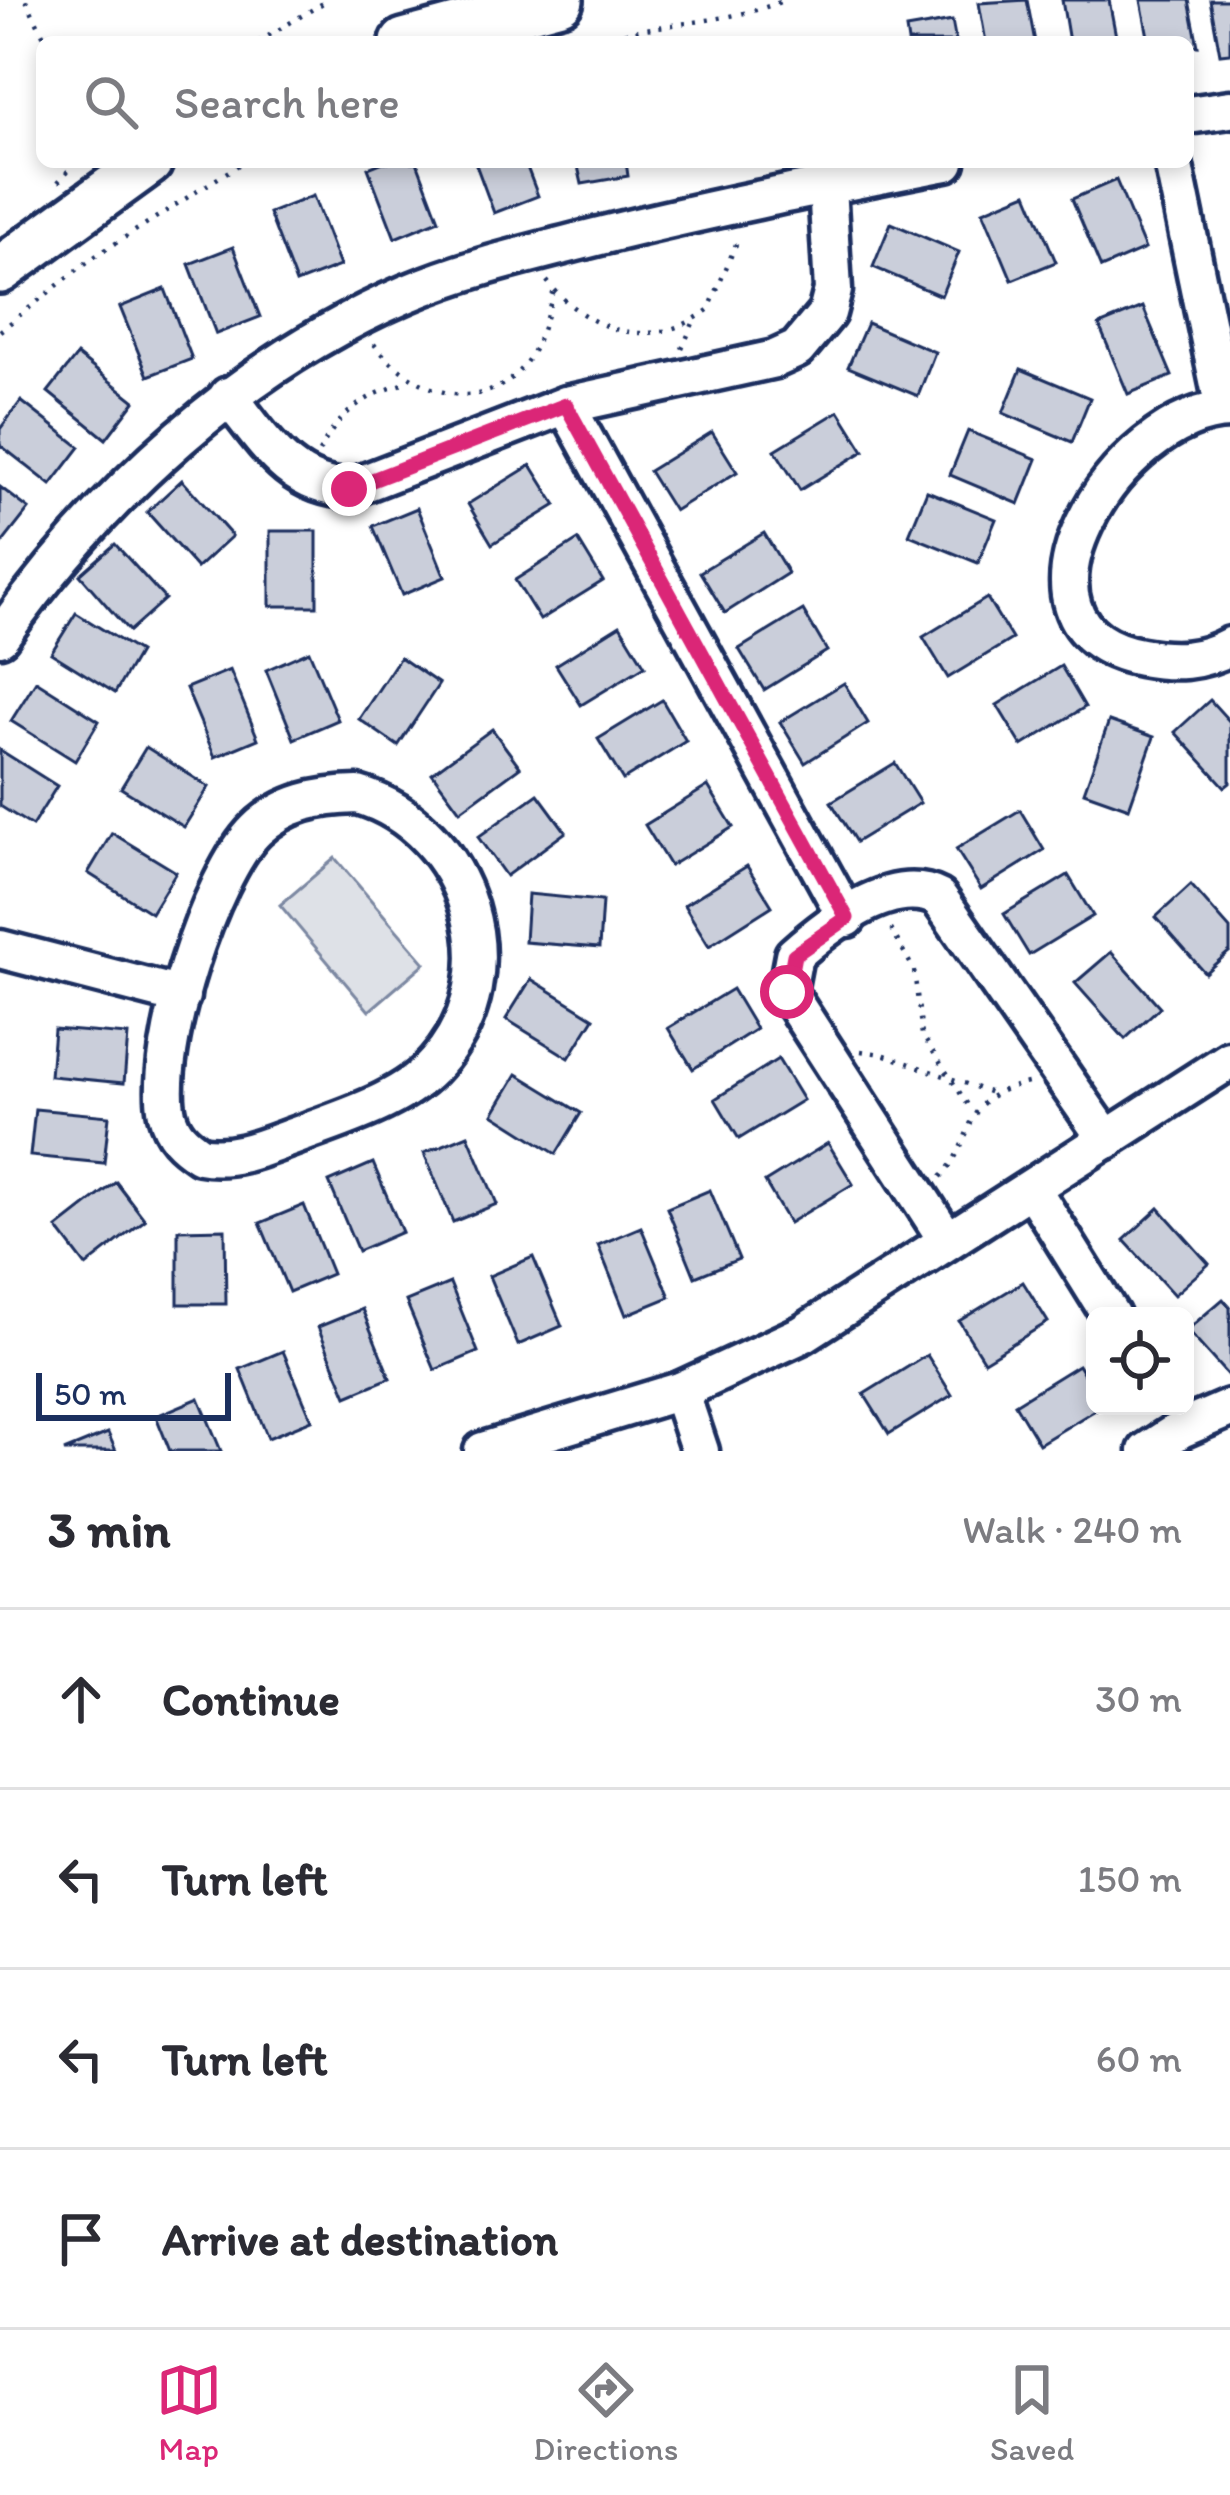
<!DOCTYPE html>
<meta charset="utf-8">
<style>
:root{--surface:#fff;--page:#f2f2f3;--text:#2b2b33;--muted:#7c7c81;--line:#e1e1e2;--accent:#db2777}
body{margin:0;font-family:Itim,sans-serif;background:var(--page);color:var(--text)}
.controls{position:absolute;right:36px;bottom:36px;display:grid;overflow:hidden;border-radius:18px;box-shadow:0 6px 18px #0003}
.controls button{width:108px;height:108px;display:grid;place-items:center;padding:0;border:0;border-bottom:3px solid var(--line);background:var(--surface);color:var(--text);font:60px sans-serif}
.scale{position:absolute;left:36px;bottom:30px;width:195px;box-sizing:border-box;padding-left:12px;border:6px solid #1b2f5e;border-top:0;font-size:33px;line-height:42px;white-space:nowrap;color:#1b2f5e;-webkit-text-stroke:9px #fff;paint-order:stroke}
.stop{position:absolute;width:36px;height:36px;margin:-27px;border:9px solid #db2777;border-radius:50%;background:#fff}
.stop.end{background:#db2777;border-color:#fff;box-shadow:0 3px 12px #0008}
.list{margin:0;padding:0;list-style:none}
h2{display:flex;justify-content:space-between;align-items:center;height:156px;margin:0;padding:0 48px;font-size:51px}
h2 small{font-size:39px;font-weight:400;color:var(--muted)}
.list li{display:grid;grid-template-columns:78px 1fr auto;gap:36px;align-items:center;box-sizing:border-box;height:180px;padding:0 48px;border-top:3px solid var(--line)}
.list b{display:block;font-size:45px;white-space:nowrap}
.list em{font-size:39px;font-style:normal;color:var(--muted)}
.icon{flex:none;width:66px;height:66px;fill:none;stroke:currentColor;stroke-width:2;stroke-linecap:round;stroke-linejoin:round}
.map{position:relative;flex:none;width:1230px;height:1451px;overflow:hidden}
.search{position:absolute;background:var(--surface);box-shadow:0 6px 18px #0003;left:36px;right:36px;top:36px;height:132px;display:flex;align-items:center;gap:30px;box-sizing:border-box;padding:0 42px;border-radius:18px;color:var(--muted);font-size:45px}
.sheet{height:876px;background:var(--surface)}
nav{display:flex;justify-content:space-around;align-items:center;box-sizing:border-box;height:168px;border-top:3px solid var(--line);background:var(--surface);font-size:33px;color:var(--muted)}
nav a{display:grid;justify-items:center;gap:6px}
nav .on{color:var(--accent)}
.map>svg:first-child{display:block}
.green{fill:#dee1e7;stroke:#7c88a2;stroke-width:3}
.building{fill:#caceda;stroke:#1b2f5e;stroke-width:3}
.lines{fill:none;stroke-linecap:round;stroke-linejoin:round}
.minor-casing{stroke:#1b2f5e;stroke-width:45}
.major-casing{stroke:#1b2f5e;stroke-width:54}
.path{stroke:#1b2f5e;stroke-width:4.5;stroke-dasharray:3 9;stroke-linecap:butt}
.minor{stroke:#fff;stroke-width:36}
.major{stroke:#fff;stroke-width:45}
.route{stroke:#db2777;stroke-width:15}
</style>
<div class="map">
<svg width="1230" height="1451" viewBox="0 0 1230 1451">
<rect width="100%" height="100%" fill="#fff"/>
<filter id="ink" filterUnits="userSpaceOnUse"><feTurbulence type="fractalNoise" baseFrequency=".00833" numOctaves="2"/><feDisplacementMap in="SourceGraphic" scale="24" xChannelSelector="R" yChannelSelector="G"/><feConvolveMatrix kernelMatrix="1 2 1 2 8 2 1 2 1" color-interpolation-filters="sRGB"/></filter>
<g filter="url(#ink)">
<!-- green -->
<path class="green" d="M335 858 425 963 369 1011 280 905Z"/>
<!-- building -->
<g class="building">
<path d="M1027 0 1035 42H986L979 3Z"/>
<path d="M1062 0H1109L1117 42H1069Z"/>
<path d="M1141 0H1189L1198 46 1149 42Z"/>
<path d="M1210 0H1230V53L1220 54Z"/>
<path d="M952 21 956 42H908L906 29Z"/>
<path d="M383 162H417L439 220 395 238 368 168Z"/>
<path d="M475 162H525L538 196 494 213Z"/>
<path d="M577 162H626L628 176 582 184Z"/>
<path d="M1116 180 1145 249 1101 268 1072 199Z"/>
<path d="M1027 193 1056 262 1012 280 983 211Z"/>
<path d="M313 196 340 266 296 283 269 213Z"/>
<path d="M891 223 959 252 941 296 873 267Z"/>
<path d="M233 247 260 317 216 334 189 264Z"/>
<path d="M165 289 192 359 148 376 120 307Z"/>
<path d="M1143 307 1172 376 1128 394 1099 325Z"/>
<path d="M867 323 935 352 918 396 848 367Z"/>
<path d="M77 355 135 401 106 439 48 392Z"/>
<path d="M1021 369 1090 398 1072 442 1003 413Z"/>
<path d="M21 401 80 447 51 485 0 445V429Z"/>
<path d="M839 411 864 451 800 490 775 450Z"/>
<path d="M968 431 1037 459 1019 504 950 475Z"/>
<path d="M712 432 737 472 674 511 649 471Z"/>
<path d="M531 465 556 505 492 544 468 504Z"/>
<path d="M182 480 232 536 197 568 147 512Z"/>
<path d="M0 487 29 509 0 546Z"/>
<path d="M927 491 996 519 978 563 909 535Z"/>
<path d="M417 508 445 577 402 595 373 526Z"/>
<rect x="270" y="531" width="47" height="75"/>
<path d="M764 533 788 573 725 613 700 572Z"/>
<path d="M578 540 603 581 540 620 515 580Z"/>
<path d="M115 544 165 599 129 631 80 575Z"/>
<path d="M987 598 1012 639 948 678 923 637Z"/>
<path d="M803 610 827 651 764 690 739 649Z"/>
<path d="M76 613 139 652 115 693 51 653Z"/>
<path d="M620 625 645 666 581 705 556 665Z"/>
<path d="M309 651 338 720 294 739 266 670Z"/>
<path d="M400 657 439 684 398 746 359 719Z"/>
<path d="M1061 666 1085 707 1022 746 997 705Z"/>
<path d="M230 670 258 739 215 757 186 688Z"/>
<path d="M36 681 99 721 75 761 11 721Z"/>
<path d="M844 683 868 723 805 763 780 722Z"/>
<path d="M662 700 686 741 623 780 598 739Z"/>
<path d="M1210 700 1230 722V783L1225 787 1175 732Z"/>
<path d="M1109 721 1154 737 1129 808 1084 792Z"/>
<path d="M492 729 520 767 460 811 432 773Z"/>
<path d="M146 747 209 787 184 827 121 788Z"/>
<path d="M0 750 57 786 32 826 0 806Z"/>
<path d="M895 763 920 803 856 842 831 802Z"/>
<path d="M708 786 733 827 670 866 645 825Z"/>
<path d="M538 794 566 832 506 876 478 837Z"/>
<path d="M1020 810 1044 850 981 889 956 849Z"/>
<path d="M112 833 176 872 151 913 88 873Z"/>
<path d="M747 866 772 906 709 946 684 905Z"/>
<path d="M1068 875 1093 916 1029 955 1004 914Z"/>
<path d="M1191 885 1230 929V951L1205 973 1156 917Z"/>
<path d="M528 894 602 901 599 948 525 942Z"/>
<path d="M1111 952 1160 1007 1125 1039 1075 983Z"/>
<path d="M531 979 594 1018 569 1058 506 1019Z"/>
<path d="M732 989 756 1029 693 1069 668 1028Z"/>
<path d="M54 1029 128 1035 124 1083 50 1076Z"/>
<path d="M778 1059 803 1100 739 1139 715 1099Z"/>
<path d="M517 1074 581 1113 556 1154 493 1114Z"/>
<path d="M35 1109 109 1116 104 1163 30 1156Z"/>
<path d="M468 1135 497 1204 453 1222 424 1153Z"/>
<path d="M828 1143 853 1184 789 1223 765 1182Z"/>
<path d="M373 1163 402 1232 358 1251 329 1182Z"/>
<path d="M116 1182 145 1220 86 1266 57 1228Z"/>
<path d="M710 1190 739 1259 695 1277 667 1208Z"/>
<path d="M304 1205 332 1274 289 1292 260 1223Z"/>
<path d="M1159 1208 1209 1264 1174 1295 1124 1240Z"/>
<path d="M641 1227 670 1297 626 1315 598 1245Z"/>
<path d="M225 1229 226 1304H178V1230Z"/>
<path d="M533 1257 562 1326 518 1345 489 1276Z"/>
<path d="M1023 1282 1048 1322 984 1361 959 1321Z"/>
<path d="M450 1283 478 1352 435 1370 406 1301Z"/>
<path d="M1223 1299 1230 1307V1378L1187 1330Z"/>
<path d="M362 1309 390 1378 347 1396 318 1327Z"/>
<path d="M283 1351 312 1420 268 1438 240 1369Z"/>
<path d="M927 1355 952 1395 889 1434 864 1394Z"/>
<path d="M1078 1365 1095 1393V1406H1102L1039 1444 1015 1404Z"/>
<path d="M199 1398 221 1451H170L156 1416Z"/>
<path d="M108 1433 116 1451H64Z"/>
</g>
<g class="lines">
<defs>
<g id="minor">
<path d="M1188 115 1230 109"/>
<path d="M1173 162 1224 409"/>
<path d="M228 396C264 440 288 486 349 489L566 405 775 359 797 349 827 313 833 290 827 186"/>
<path d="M566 405 847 918"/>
<path d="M1230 410C1117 412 984 628 1141 657 1174 663 1201 662 1230 646"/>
<path d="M0 637C104 491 241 365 406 294 462 270 522 256 580 241 701 210 824 186 946 162"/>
<path d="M358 795C470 828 515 974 436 1063 405 1099 349 1116 306 1132 271 1144 237 1162 200 1155 183 1144 172 1134 167 1114 153 1051 210 875 256 830 285 802 320 796 358 795Z"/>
<path d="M0 949 181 996"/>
<path d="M1032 1189 1111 1316"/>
<path d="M947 1240 787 992 794 955C829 924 892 874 939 898L1107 1140"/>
<path d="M680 1391 700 1451"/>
<path d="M483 1451 680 1391 803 1334 1230 1060"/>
<path d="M1147 1451 1181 1429 1230 1408"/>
</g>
<g id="major">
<path d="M404 42 560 0"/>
<path d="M0 270 149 162"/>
</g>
</defs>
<!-- minor casing -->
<use href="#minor" class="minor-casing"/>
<!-- major casing -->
<use href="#major" class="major-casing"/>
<!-- path -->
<g class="path">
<path d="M26 0 47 42"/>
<path d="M258 42 328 0"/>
<path d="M589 42C653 21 723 26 785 0"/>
<path d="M58 182 76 162"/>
<path d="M547 281C589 334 654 352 709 309L739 237"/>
<path d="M0 331 91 259 243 162"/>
<path d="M374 344C411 391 484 422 527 361 541 341 547 314 554 290"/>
<path d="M682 349 694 321"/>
<path d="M319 452C340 411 366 394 410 382"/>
<path d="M891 929 914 970 922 1035 972 1111"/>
<path d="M861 1051 882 1054 992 1093"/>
<path d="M941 1177C981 1131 957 1098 1028 1083"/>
</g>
<!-- minor -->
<use href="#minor" class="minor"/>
<!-- major -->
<use href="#major" class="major"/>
</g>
</g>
<g class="lines" filter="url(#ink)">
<!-- route -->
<path class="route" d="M349 489 566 405 847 918 794 955 787 992"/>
</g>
</svg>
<div class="controls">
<button><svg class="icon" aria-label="locate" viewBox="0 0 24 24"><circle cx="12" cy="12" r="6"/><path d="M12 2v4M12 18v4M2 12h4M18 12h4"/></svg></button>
</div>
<div class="scale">50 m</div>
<div class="stop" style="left:787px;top:992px"></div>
<div class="stop end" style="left:349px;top:489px"></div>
<div class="search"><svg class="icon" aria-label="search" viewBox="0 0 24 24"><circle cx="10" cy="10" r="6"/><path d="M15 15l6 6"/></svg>Search here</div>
</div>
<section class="sheet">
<h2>3 min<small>Walk · 240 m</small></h2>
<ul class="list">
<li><svg class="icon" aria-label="ahead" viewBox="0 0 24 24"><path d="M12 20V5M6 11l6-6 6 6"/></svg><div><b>Continue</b></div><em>30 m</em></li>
<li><svg class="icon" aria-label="left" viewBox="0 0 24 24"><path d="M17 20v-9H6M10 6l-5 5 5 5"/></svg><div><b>Turn left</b></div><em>150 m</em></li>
<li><svg class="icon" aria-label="left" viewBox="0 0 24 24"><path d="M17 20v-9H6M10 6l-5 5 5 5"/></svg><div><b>Turn left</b></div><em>60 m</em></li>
<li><svg class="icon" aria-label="arrive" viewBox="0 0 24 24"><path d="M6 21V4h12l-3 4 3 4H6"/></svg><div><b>Arrive at destination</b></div></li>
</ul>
</section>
<nav>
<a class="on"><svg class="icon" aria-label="map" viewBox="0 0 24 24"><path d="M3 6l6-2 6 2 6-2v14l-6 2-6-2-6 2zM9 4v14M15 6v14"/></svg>Map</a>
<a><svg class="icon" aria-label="directions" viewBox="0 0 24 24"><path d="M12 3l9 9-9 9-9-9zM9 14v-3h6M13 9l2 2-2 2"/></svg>Directions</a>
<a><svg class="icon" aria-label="saved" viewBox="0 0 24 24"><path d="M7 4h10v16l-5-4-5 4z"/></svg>Saved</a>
</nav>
